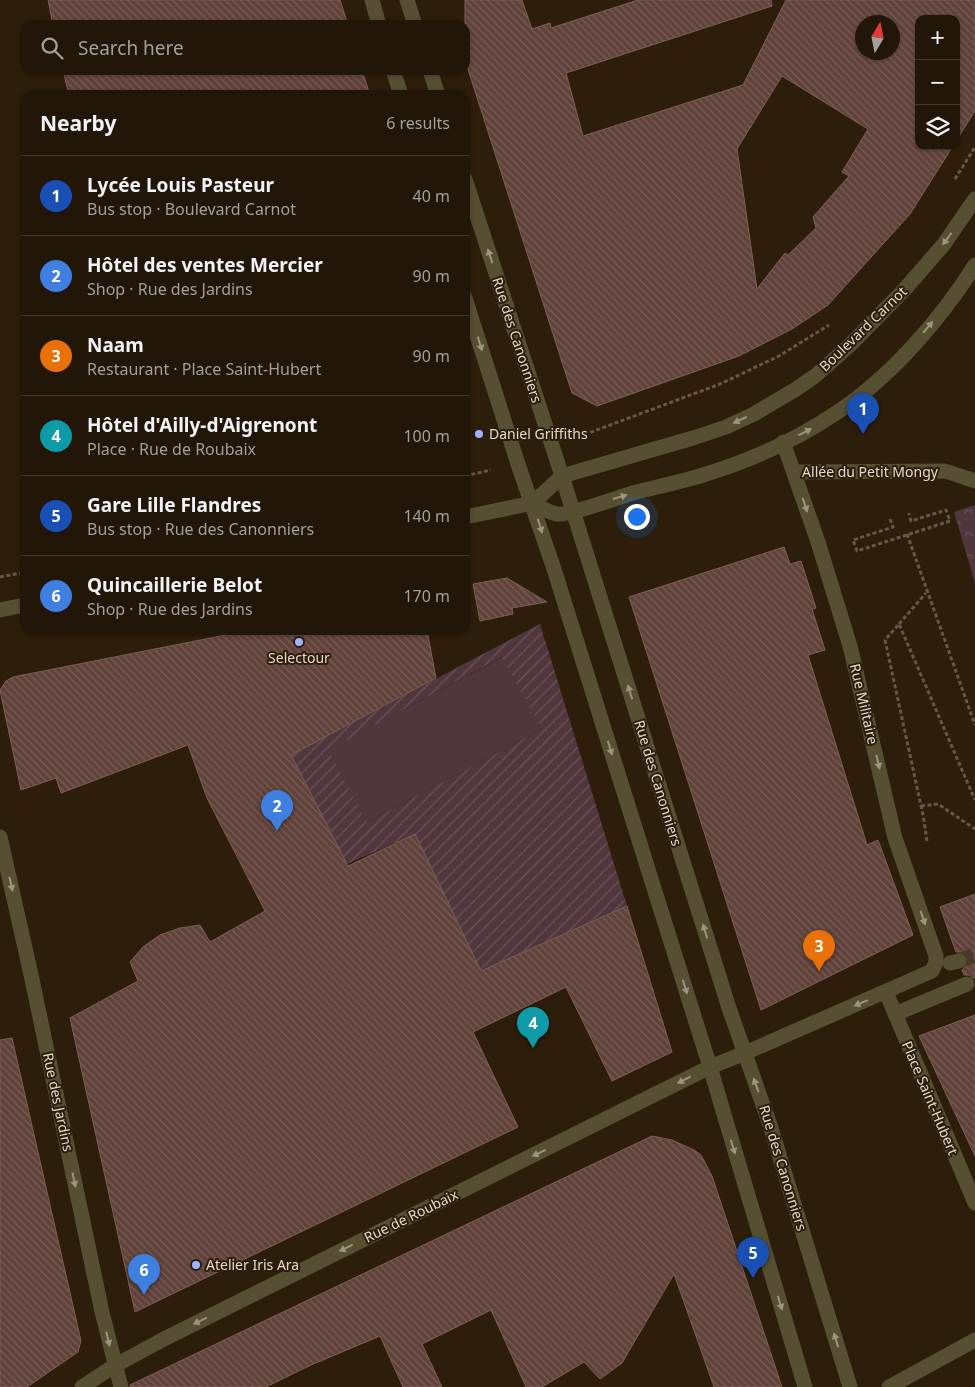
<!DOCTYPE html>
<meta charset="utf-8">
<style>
:root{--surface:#221608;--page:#2a1f12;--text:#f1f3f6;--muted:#a29f9c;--line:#3f3529;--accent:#9cb4fd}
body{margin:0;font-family:"Noto Sans",sans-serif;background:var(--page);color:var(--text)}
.controls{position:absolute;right:15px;top:15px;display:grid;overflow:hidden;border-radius:10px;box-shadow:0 1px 4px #0004}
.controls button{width:45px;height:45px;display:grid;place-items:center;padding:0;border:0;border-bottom:1px solid var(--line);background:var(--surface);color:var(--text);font:25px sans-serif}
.compass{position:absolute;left:855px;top:15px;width:45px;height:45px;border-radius:50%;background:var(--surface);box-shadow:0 1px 4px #0004;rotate:10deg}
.you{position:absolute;left:636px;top:516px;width:18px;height:18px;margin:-12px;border:4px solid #fff;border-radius:50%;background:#1a73e8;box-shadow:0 0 0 8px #1a73e833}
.badge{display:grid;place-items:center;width:32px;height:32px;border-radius:50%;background:var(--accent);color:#fff;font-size:16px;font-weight:700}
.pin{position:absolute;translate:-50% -41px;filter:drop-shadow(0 1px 2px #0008)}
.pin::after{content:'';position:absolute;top:26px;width:18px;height:15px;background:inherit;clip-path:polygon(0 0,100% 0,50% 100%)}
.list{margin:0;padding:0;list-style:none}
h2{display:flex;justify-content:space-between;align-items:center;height:65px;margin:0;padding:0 20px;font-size:21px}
h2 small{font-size:16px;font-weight:400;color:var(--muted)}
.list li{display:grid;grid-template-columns:32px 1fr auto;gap:15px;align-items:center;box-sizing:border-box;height:80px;padding:0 20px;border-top:1px solid var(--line)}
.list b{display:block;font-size:19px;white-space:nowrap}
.list p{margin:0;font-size:16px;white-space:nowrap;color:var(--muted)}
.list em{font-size:16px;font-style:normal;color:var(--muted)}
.icon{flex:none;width:28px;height:28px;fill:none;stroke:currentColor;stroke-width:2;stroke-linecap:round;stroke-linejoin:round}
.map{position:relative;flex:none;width:975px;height:1387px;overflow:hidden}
.search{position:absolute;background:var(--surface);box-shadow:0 1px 4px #0004;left:20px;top:20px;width:450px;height:55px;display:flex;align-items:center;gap:12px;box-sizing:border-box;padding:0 18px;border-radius:15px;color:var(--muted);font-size:19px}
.panel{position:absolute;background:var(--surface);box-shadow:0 1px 4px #0004;left:20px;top:90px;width:450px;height:545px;border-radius:15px}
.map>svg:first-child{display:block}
.grass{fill:#51373d}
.park{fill:url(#park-crowns)}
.garden{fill:url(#garden-furrows);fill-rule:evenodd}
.building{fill:url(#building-back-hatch);stroke:#7c5f58;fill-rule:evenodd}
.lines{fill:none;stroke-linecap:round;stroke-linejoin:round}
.pedestrian-tunnel{stroke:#483928;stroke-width:15;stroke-dasharray:15 8;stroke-linecap:butt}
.path{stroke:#665748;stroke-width:3;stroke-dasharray:4 2.5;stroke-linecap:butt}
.service{stroke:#564f31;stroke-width:15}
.pedestrian{stroke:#564f31;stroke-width:15}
.minor{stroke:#564f31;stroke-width:15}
.tertiary{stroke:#564f31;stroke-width:15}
.oneway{fill:#9d947f}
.poi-dot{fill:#9cb4fd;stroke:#2d1d0b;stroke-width:2}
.labels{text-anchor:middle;stroke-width:4;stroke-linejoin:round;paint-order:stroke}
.street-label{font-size:14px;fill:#e4d8cd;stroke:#2d1d0b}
.poi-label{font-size:14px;fill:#e4d8cd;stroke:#2d1d0b;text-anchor:start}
</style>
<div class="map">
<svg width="975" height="1387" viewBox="0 0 975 1387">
<defs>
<pattern id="park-crowns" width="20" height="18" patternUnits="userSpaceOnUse" patternTransform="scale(1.25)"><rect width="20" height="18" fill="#51373d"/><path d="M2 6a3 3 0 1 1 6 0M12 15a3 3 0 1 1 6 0" fill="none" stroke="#6a5358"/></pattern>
<pattern id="garden-furrows" width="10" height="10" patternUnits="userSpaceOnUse" patternTransform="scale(1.25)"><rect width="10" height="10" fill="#51373d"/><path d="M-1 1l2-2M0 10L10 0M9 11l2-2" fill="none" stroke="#6a5358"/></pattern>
<pattern id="building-back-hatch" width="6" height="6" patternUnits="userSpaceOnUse" patternTransform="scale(1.25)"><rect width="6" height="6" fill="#60423b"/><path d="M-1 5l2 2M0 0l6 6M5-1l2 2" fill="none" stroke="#775d56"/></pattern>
</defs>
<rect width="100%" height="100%" fill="#2d1d0b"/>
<!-- grass -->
<path class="grass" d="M503 657 542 729 367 822 327 750Z"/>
<!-- park -->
<path class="park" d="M975 505V583L954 512Z"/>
<!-- garden -->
<path class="garden" d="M540 624 627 906 481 971 415 834 347 864 291 755ZM502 657 542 729 367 822 328 750Z"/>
<!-- building -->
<g class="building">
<path d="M48 0H340L348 25H53Z"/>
<path d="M465 0H522L532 29 550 23 551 28 638 0H771L772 6 566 73 583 136 743 85 786 0H975V111L956 141V19H919V146H953L910 214 828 305 792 329 739 356 597 406 572 393 465 60ZM862 22H892V52H862ZM782 76 868 129 842 172 849 176 813 217 816 228 788 255 785 253 757 289 737 149Z"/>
<path d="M63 70H362L370 95H69Z"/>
<path d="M784 547 790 564 801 561 816 608 812 609 825 650 808 655 867 845 878 840 913 935 761 1010 629 597Z"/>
<path d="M507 578 547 602 512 608 513 614 480 621 473 584Z"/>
<path d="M251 630H427L436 678 291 755 348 866 415 834 481 971 627 906 672 1052 612 1081 566 987 473 1032 518 1127 135 1312 70 1018 138 981 130 962 143 947 160 935 180 928 200 925 210 942 265 911 207 798 188 745 61 793 56 778 21 790 0 690 6 681 13 677Z"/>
<path d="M975 894V979L969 975H964L962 970 968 964V959L962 952H956L940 907Z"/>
<path d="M975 1015V1156L919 1036Z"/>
<path d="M12 1038 81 1341 78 1352 27 1387H0V1040Z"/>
<path d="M652 1136 672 1140 694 1150 701 1155 712 1176 782 1387H714L674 1274 622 1363 600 1379 584 1362 542 1387H526L491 1310 422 1344 442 1387H403L380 1336 311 1365 266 1387H130V1385Z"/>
</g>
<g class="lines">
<!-- pedestrian-tunnel -->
<path class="pedestrian-tunnel" d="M959 961 975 955"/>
<!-- path -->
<g class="path">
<path d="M955 179 975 147"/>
<path d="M578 437 720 384 779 356 829 325"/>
<path d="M465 476 491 470"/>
<path d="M890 519 893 527 853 540 857 551 950 521 946 510 911 521 909 513"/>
<path d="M907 534 975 725"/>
<path d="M0 577 25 572"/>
<path d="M899 624 926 593"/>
<path d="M921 806 938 804 975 829"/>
<path d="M927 841 923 815 885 640 899 624 975 800"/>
</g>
<!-- service -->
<path class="service" d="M889 1387 975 1340"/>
<!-- pedestrian -->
<g class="pedestrian">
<path d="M794 472 945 471 975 481"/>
<path d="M950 963 959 961"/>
<path d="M886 992 975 1203"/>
<path d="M895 1014 967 984"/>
</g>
<!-- minor -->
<g class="minor">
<path d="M372 0 379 25"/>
<path d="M407 0 415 25"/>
<path d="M393 70 401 95"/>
<path d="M430 70 438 95"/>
<path d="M465 179 562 476"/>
<path d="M465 298 518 464"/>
<path d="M0 837 30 970 102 1312 121 1387"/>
<path d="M82 1387 114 1366 164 1339 710 1067 745 1053 932 971 936 962V956L895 838 850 646 818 542 783 442"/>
</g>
<!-- tertiary -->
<g class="tertiary">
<path d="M518 464 554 569 710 1067 805 1387"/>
<path d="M562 476 729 1008 770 1125 850 1387"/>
<path d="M533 503C540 507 549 513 557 514 567 516 620 497 633 493 656 487 680 482 703 475 749 461 796 440 836 413 890 378 941 319 975 265"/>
<path d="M465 517 533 503 562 476 693 438 726 427 754 414 796 389 815 376 850 345 905 289 944 244 975 199"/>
<path d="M0 610 25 605"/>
</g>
</g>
<!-- one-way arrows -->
<defs><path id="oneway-solid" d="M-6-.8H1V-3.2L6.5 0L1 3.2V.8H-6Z" transform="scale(1.25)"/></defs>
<g class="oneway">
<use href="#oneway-solid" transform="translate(947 239) rotate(126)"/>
<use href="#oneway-solid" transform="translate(490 256) rotate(-108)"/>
<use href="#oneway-solid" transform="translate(928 327) rotate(-50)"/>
<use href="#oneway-solid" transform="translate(480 344) rotate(73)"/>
<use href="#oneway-solid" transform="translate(740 420) rotate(155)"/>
<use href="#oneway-solid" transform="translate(805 432) rotate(-27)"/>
<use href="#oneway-solid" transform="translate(620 497) rotate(-16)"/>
<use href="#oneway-solid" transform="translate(805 505) rotate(71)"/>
<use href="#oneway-solid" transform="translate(540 526) rotate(72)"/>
<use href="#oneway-solid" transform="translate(630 692) rotate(-107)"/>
<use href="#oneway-solid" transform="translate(610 748) rotate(73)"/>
<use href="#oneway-solid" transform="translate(878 762) rotate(77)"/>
<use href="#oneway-solid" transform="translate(11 884) rotate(77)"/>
<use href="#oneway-solid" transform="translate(923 918) rotate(71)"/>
<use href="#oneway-solid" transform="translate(705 931) rotate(-107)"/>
<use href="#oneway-solid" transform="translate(685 987) rotate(73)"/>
<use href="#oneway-solid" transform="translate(861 1003) rotate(157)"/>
<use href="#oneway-solid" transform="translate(684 1080) rotate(152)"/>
<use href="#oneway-solid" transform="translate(756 1085) rotate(-110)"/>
<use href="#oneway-solid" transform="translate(733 1147) rotate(73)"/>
<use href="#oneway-solid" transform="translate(539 1153) rotate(154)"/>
<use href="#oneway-solid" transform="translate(74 1180) rotate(78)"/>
<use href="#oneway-solid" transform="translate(346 1248) rotate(154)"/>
<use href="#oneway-solid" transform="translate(780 1303) rotate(73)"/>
<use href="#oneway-solid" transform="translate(200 1321) rotate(154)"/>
<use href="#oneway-solid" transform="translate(108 1339) rotate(77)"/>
<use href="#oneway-solid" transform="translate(836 1340) rotate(-107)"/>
</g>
<!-- markers -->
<g class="poi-dot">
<circle cx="479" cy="434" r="5"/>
<circle cx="299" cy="642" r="5"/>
<circle cx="196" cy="1265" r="5"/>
</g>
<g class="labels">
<!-- street labels -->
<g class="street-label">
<text transform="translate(863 329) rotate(-44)" y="5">Boulevard Carnot</text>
<text transform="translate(517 340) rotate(72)" y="5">Rue des Canonniers</text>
<text x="870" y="477">Allée du Petit Mongy</text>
<text transform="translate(864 704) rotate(77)" y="5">Rue Militaire</text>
<text transform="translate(658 783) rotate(73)" y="5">Rue des Canonniers</text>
<text transform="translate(930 1098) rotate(67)" y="5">Place Saint-Hubert</text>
<text transform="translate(58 1102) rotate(78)" y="5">Rue des Jardins</text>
<text transform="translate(783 1168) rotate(73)" y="5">Rue des Canonniers</text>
<text transform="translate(411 1216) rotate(-26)" y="5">Rue de Roubaix</text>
</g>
<!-- poi labels -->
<g class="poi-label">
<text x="489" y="439">Daniel Griffiths</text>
<text x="299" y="663" text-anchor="middle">Selectour</text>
<text x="206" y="1270">Atelier Iris Ara</text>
</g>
</g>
</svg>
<div class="controls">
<button>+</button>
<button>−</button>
<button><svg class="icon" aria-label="layers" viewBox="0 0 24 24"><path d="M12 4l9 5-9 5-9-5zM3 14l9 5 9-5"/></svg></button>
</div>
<svg class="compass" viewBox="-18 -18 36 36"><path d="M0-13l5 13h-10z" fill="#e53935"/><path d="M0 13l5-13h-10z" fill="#a29f9c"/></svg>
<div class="you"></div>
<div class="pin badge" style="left:863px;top:434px;background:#1a4fb4">1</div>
<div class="pin badge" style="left:277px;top:831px;background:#3f7fe0">2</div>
<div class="pin badge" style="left:819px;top:971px;background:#e8710a">3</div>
<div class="pin badge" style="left:533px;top:1048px;background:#0f9aa8">4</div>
<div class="pin badge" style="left:753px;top:1278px;background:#1a4fb4">5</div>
<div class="pin badge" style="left:144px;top:1295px;background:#3f7fe0">6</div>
<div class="search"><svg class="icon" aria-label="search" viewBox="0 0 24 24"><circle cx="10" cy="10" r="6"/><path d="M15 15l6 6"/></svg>Search here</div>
<section class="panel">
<h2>Nearby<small>6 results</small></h2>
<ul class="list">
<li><span class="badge" style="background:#1a4fb4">1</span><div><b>Lycée Louis Pasteur</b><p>Bus stop · Boulevard Carnot</p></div><em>40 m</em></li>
<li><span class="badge" style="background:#3f7fe0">2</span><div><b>Hôtel des ventes Mercier</b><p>Shop · Rue des Jardins</p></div><em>90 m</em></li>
<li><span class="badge" style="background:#e8710a">3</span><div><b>Naam</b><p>Restaurant · Place Saint-Hubert</p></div><em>90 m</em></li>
<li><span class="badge" style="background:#0f9aa8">4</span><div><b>Hôtel d'Ailly-d'Aigrenont</b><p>Place · Rue de Roubaix</p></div><em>100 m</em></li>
<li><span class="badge" style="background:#1a4fb4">5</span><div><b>Gare Lille Flandres</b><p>Bus stop · Rue des Canonniers</p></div><em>140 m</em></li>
<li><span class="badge" style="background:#3f7fe0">6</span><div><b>Quincaillerie Belot</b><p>Shop · Rue des Jardins</p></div><em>170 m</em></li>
</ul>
</section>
</div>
